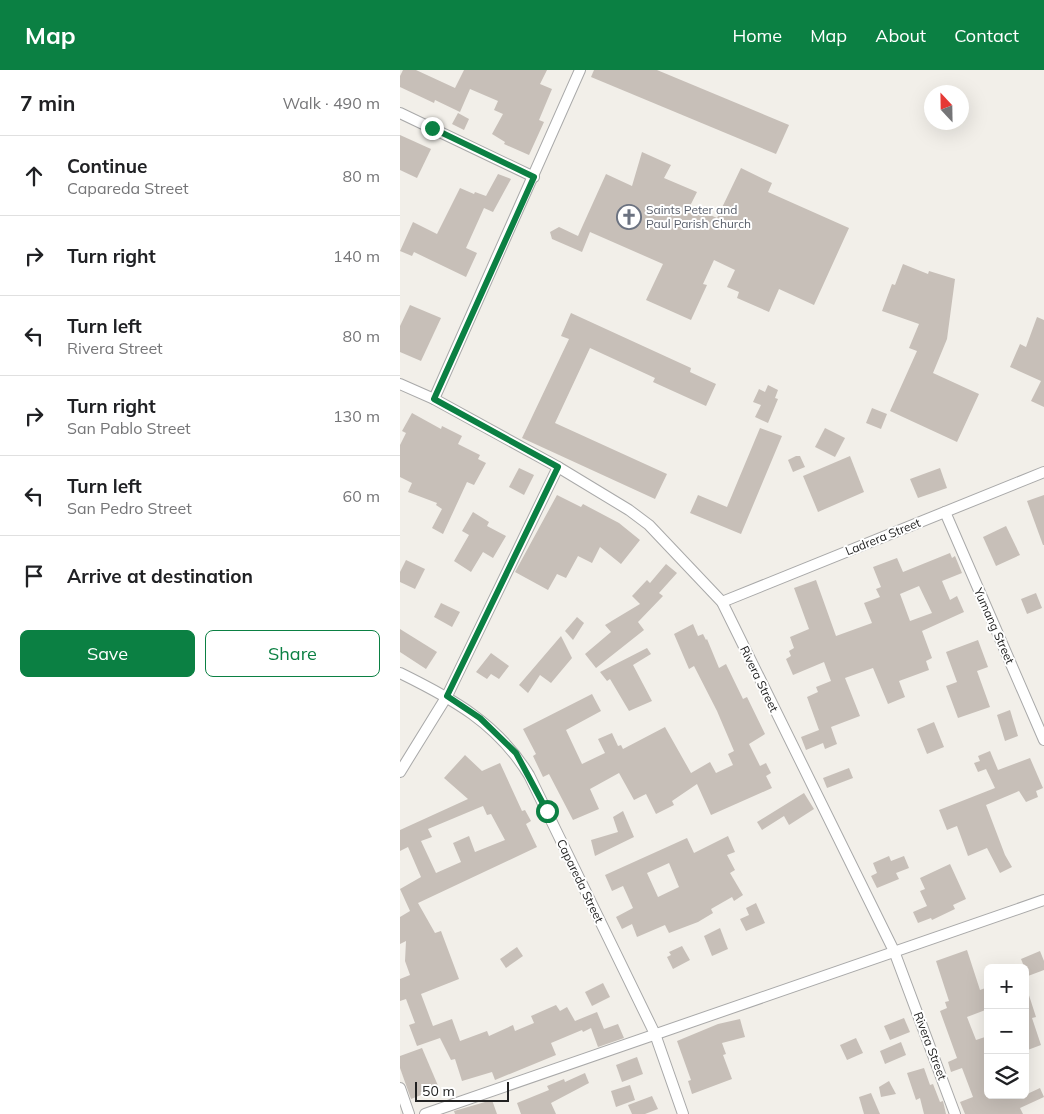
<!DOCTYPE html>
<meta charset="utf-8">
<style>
:root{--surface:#fff;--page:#f2f2f2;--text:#202124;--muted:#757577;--line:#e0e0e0;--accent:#0b8043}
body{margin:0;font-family:Mulish,sans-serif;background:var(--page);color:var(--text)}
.controls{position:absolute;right:15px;bottom:15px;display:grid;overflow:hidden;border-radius:8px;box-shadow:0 5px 20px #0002}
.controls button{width:45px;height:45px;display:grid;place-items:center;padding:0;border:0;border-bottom:1px solid var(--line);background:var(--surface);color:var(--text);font:25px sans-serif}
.compass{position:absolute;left:524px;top:15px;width:45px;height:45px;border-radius:50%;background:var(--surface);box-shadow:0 5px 20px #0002;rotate:338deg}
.scale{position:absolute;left:15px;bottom:12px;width:94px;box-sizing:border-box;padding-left:5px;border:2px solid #222;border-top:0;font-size:14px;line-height:18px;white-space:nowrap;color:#222;-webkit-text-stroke:4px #fff;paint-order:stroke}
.stop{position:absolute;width:15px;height:15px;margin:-11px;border:4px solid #0b8043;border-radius:50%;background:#fff}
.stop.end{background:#0b8043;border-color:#fff;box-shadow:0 1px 5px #0008}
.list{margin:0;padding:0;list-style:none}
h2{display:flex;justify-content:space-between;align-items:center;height:65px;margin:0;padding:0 20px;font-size:21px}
h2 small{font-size:16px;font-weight:400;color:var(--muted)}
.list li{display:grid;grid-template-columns:32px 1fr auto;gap:15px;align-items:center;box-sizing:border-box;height:80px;padding:0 20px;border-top:1px solid var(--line)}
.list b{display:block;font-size:19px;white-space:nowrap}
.list p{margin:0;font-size:16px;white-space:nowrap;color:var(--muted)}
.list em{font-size:16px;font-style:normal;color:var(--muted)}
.actions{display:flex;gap:10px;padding:15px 20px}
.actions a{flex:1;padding:11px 0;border:1px solid var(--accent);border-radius:8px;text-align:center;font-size:18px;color:var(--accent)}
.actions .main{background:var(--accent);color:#fff}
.icon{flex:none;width:28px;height:28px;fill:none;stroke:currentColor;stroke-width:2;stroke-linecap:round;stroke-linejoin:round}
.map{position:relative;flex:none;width:644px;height:1044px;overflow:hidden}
header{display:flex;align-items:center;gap:30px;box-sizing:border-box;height:70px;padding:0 25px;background:var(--accent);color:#fff}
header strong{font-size:24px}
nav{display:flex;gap:28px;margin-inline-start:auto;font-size:18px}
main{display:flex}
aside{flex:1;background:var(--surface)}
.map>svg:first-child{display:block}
.building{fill:#c7bfb8;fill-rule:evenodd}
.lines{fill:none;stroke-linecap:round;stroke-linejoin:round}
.street-casing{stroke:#a9a9a9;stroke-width:12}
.street{stroke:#fff;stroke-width:10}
.route{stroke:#0b8043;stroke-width:6}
.labels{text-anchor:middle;stroke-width:4;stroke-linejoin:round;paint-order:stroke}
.worship-label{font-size:12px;fill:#5b616d;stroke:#fff;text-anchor:start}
.street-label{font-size:12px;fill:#222;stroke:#fff}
</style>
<header>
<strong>Map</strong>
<nav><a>Home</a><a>Map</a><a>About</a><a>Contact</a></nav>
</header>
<main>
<aside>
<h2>7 min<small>Walk · 490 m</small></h2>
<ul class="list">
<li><svg class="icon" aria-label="ahead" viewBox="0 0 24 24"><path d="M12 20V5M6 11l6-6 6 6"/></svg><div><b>Continue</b><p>Capareda Street</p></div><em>80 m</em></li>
<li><svg class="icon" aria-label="right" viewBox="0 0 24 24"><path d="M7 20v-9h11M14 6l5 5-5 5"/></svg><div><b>Turn right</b></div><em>140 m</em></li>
<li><svg class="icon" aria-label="left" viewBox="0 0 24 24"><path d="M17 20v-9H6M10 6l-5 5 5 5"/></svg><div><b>Turn left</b><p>Rivera Street</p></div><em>80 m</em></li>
<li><svg class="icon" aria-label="right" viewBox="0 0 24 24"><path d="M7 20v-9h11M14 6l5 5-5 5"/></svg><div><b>Turn right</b><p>San Pablo Street</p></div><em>130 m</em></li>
<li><svg class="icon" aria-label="left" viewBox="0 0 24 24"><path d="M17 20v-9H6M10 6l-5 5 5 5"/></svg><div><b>Turn left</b><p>San Pedro Street</p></div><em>60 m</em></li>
<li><svg class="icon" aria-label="arrive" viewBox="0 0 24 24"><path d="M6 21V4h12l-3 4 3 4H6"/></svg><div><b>Arrive at destination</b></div></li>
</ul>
<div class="actions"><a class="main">Save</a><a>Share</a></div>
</aside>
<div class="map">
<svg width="644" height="1044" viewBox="0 0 644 1044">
<rect width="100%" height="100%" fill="#f2efe9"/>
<!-- building -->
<g class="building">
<path d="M3 0H16L55 18 64 0H147L140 14 152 19 139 50 144 52 129 85 104 74 105 72 92 64 103 44 94 40 98 31 70 19 60 42 35 30 34 33 0 17V6Z"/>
<path d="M194 0H257L389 55 376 84 191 7Z"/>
<path d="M58 43 69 49 64 60 52 54Z"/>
<path d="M0 65 31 79 17 108 0 100Z"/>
<path d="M242 82 271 95 264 108 297 122 290 136 317 148 341 98 372 113 368 122 449 158 414 235 379 219 369 242 337 228 339 222 327 217 335 200 314 190 303 214 307 215 291 250 246 230 263 194 190 162 182 182 152 169 150 162 159 157 178 166 206 104 232 116Z"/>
<path d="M98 104 111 109 93 142 84 138 66 178 77 183 66 207 14 182 12 186 0 181 13 152 37 164 60 118 74 124 75 122 86 126Z"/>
<path d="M503 194 528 204 529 201 555 209 547 269 533 303 579 324 557 372 490 341 517 281 509 278 519 254 482 241 492 214 495 215Z"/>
<path d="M10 235 41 248 21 291 0 282V256Z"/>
<path d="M171 243 291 298 290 302 316 314 306 336 253 312 255 308 190 278 155 353 267 404 255 429 122 368 169 269 161 266Z"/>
<path d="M637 247 644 250V337L631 331 641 311 610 297 620 274 626 277Z"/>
<path d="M368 315 378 320 375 328 378 329 368 353 355 347 361 335 353 332 359 319 365 322Z"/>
<path d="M472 338 487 344 481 359 466 353Z"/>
<path d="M12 343 41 359 42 356 62 366 58 374 80 385 78 389 86 393 74 415 67 412 43 464 32 458 42 439 36 435 37 433 8 422 12 413 0 407V375L6 363 2 361Z"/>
<path d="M360 358 382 366 341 464 290 443 298 425 327 437Z"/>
<path d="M425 358 445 368 435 387 415 377Z"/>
<path d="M396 386H400L405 397 393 402 388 390Z"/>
<path d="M450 386 464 422 418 442 403 406Z"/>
<path d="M119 398 134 405 124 425 109 417Z"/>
<path d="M540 398 547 418 518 428 510 409Z"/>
<path d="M157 425 181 437 183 434 219 453 240 470 221 494 200 477 192 493 178 486 166 508 157 504 148 520 115 502Z"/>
<path d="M644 425V475H643L627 431Z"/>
<path d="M73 442 89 452 87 456 106 466 93 488 83 482 71 502 54 491 69 465 62 461Z"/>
<path d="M606 456 620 485 596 496 583 467Z"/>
<path d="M550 483 552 488 555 486 562 503 542 511 550 530 557 526 564 542 522 561 532 588 526 591 529 600 499 611 505 627 488 634 473 598 445 608 460 646 431 657 437 674 425 679 423 673 406 680 401 667 419 660 407 627 418 622 416 617 431 611 424 592 393 605 386 589 391 586 389 581 394 578 390 567 409 559 394 518 416 510 436 566 472 553 464 533 480 527 476 519 481 517 473 497 497 488 503 502ZM519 516 532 543 510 551 500 524Z"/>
<path d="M6 490 25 499 15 519 0 512V502Z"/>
<path d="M266 494 277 503 259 523 263 526 238 552 244 560 196 598 185 584 211 562 205 555 240 534 232 526 247 510 250 513Z"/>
<path d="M636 523 642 538 627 544 621 529Z"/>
<path d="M41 533 60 542 52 557 34 547Z"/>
<path d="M177 547 184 553 173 570 165 561Z"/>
<path d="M293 554 298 566 303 564 306 570 307 569 319 598 326 594 343 629 347 627 365 664 349 674 360 696 366 693 371 703 366 706 372 718 311 745 297 714 272 731 274 735 256 744 246 724 234 730 219 703 190 719 199 739 173 750 149 704 143 707 133 686 136 684 123 659 192 624 201 641 166 660 182 694 205 683 198 669 212 663 218 676 221 675 223 679 265 657 291 703 310 692 316 703 333 695 328 684 334 681 317 641 294 596 289 599 274 564Z"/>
<path d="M0 559 37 582 26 599 0 582Z"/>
<path d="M161 566 172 588 151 613 140 605 128 623 119 615Z"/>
<path d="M578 570 588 597 577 601 590 637 558 648 546 616 557 612 546 582Z"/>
<path d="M247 578 251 584 233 595 252 631 229 641 210 609 207 611 200 602Z"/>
<path d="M91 583 109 596 99 609 91 604 87 609 76 602Z"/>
<path d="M610 640 618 666 605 671 597 645Z"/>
<path d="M534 652 544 677 527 684 517 659Z"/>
<path d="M590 681 598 700 630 688 643 718 636 721 638 727 626 732 619 721 586 735 605 785 612 797 600 803 587 778 568 786 557 756 547 760 539 740 595 718 586 699 578 702 574 693 580 691 578 686Z"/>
<path d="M65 685 82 701 100 693 122 741 125 740 131 751 126 754 137 777 18 833 35 863 41 861 59 909 21 924 33 956 52 949 60 971 87 961 89 966 113 955 115 961 134 953 131 946 156 935 160 941 167 937 175 951 197 942 204 959 218 954 224 968 198 977 191 958 183 962 182 960 151 973 156 985 95 1010 92 1002 62 1011 55 989 51 990 40 968 17 976 9 955 15 953 6 929 0 931V909L10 905 5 891 6 871 0 874V847L10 841 0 819 21 807 8 777 0 781V760L68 729 44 708ZM83 736 87 745 91 744 105 770 75 782 69 766 53 773 61 792 36 803 21 771 32 767 28 759Z"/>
<path d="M449 698 453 708 427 718 423 708Z"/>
<path d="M404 723 414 739 389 755 384 746 362 760 357 752Z"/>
<path d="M223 741 234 767 195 786 191 770 218 762 213 747Z"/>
<path d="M328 766 335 782 327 785 335 800 330 803 343 825 334 831 332 827 311 839 313 843 298 852 269 863 265 855 237 867 232 854 222 859 216 847 233 838 223 816 212 821 205 805 287 768 294 783ZM269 793 279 817 258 827 247 803Z"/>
<path d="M489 786 491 791 504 786 509 798 496 803 499 809 477 818 471 806 477 803 473 793Z"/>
<path d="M550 794 566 829 553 835 555 839 532 850 531 848 518 853 513 842 527 836 520 821 525 819 520 808Z"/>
<path d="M356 833 365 853 346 861 340 849 349 845 346 838Z"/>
<path d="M320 858 328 879 312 886 304 866Z"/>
<path d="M282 876 290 890 273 899 267 887 271 885 269 882Z"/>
<path d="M117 877 123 886 106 898 100 889Z"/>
<path d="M567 880 580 920 588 917V939L567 947 576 970 588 966V1025H625L640 1018 644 1027 620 1038 623 1044H565L560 1032 573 1027 562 998 551 1002 548 992 557 988 540 941 547 938 545 932 549 931 536 891Z"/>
<path d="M640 881 644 891V900L628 906 621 889Z"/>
<path d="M203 913 210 927 192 936 185 922Z"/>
<path d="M625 919H627L636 947 632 948 641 975 625 981Z"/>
<path d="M504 948 510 962 490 970 484 956Z"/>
<path d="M340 949 345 967 322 973 326 984 323 985 332 1009 292 1024 288 1011 291 1010 277 971 318 954Z"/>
<path d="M456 968 463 983 447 990 440 975Z"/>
<path d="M501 972 506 985 485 994 480 981Z"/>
<path d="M22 978 39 1018 11 1029 0 998V986Z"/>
<path d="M237 987 243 1004 222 1012 216 995Z"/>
<path d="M524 998 530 1015 533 1014 540 1032 543 1031 546 1044H524L520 1028 516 1030 507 1003Z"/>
<path d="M185 1003 189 1013 151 1033 156 1044H121L117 1033 149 1020 147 1016 164 1009 165 1012Z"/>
<path d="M489 1011 496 1024 481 1027 479 1017Z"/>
<path d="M230 1015 235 1030 216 1037 211 1021Z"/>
<path d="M471 1023 480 1044H464L459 1027Z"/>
<path d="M252 1026 258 1039 245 1044H232L228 1035Z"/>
<path d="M92 1030 97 1044H55L54 1041Z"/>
</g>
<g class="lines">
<defs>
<g id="street">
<path d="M0 43 134 107"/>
<path d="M0 314 34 329 158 397 229 440 249 455 322 532 494 881 555 1044"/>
<path d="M34 329 180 0"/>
<path d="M545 442 644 670"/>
<path d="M322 532 644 402"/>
<path d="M0 603C53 629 97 653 129 705L255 964 283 1044"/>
<path d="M0 702 47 626 158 397"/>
<path d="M0 1018 9 1044"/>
<path d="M25 1044 644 830"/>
</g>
</defs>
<!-- street casing -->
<use href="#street" class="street-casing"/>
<!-- street -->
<use href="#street" class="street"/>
</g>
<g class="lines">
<!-- route -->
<path class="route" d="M32 58 134 107 34 329 158 397 47 626 80 648 116 683 147 741"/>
</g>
<!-- icons -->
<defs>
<symbol id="church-ring" viewBox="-11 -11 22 22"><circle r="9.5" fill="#fff" stroke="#6b7280" stroke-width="1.5"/><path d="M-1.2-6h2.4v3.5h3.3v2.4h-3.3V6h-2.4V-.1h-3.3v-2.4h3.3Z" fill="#6b7280"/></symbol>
</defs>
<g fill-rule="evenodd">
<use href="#church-ring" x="215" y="133" width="28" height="28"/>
</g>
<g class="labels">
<!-- worship labels -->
<g class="worship-label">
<text x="246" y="144">Saints Peter and<tspan x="246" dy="14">Paul Parish Church</tspan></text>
</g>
<!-- street labels -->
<g class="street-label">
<text transform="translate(483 467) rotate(-22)" y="4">Ladrera Street</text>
<text transform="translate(594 556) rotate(66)" y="4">Yumang Street</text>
<text transform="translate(359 609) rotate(64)" y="4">Rivera Street</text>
<text transform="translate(180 811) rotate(64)" y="4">Capareda Street</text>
<text transform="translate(530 976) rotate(69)" y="4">Rivera Street</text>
</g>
</g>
</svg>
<div class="controls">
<button>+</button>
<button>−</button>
<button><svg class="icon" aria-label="layers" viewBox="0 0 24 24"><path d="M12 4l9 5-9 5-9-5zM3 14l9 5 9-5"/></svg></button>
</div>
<svg class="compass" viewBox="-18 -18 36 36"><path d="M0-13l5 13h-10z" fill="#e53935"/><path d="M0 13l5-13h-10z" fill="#757577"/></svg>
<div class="scale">50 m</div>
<div class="stop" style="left:147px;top:741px"></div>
<div class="stop end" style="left:32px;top:58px"></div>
</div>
</main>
